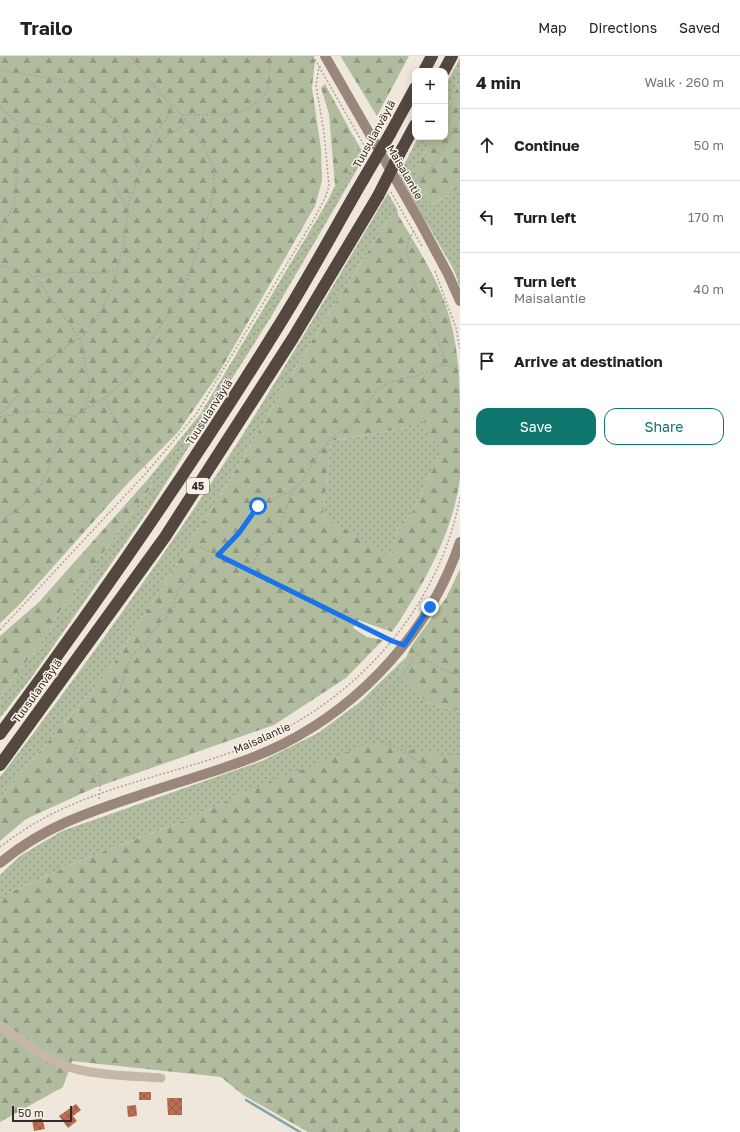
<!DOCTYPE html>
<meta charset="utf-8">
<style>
:root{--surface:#fff;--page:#f6f6f6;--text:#222;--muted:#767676;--line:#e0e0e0;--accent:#0f766e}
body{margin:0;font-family:"Golos Text",sans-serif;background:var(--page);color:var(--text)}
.controls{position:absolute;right:12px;top:12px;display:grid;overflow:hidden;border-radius:8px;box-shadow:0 2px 10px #0003}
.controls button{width:36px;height:36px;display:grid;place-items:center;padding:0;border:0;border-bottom:1px solid var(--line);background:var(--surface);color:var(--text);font:20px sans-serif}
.scale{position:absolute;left:12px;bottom:10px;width:60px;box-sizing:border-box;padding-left:4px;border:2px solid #342c28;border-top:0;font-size:11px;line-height:14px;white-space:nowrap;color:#342c28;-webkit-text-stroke:3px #f7f1e7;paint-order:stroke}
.stop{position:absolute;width:12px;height:12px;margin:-9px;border:3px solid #1a73e8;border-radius:50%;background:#fff}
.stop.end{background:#1a73e8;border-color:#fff;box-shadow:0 1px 4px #0008}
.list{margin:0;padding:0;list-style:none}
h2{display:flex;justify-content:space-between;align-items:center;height:52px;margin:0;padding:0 16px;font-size:17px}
h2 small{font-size:13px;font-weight:400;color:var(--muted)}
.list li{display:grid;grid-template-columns:26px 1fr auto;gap:12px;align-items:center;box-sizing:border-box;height:72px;padding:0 16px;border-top:1px solid var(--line)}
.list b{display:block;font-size:15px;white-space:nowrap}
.list p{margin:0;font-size:13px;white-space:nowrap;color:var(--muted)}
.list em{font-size:13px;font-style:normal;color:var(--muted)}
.actions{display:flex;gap:8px;padding:12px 16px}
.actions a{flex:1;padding:9px 0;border:1px solid var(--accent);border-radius:12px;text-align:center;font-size:14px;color:var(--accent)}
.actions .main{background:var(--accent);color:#fff}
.icon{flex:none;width:22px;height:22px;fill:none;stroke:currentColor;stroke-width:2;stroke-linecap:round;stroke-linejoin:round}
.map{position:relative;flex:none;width:460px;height:1076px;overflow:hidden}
header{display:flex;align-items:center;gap:24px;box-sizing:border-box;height:56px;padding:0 20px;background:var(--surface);border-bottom:1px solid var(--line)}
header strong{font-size:19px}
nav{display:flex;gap:22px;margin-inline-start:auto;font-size:14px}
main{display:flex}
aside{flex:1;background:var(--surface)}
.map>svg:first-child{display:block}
.grass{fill:url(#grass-dots)}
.forest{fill:url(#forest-firs);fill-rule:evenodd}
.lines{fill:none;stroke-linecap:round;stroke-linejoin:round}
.stream{stroke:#7ea5a9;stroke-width:2.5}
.building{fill:url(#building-cross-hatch)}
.path{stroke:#b1a293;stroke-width:1.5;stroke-dasharray:2 2;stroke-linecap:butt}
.minor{stroke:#c6b8a9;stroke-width:9}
.secondary{stroke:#99877b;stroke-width:10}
.motorway{stroke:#544740;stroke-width:12}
.motorway-bridge{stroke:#544740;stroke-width:12}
.route{stroke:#1a73e8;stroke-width:5}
.labels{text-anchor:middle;stroke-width:3;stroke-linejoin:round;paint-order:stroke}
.shield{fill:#f7f1e7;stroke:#6e6761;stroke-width:1}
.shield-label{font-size:10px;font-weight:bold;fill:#342c28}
.street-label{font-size:11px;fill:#342c28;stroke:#f7f1e7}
</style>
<header>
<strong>Trailo</strong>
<nav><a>Map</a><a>Directions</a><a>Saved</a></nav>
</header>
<main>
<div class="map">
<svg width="460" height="1076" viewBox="0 0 460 1076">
<defs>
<pattern id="grass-dots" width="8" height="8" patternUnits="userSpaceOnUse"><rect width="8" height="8" fill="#b0bc9d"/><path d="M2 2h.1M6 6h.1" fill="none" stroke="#909980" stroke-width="1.8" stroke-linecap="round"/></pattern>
<pattern id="forest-firs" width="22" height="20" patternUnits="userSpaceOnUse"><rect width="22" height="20" fill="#b0bc9d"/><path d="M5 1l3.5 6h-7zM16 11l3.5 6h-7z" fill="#909980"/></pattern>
<pattern id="building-cross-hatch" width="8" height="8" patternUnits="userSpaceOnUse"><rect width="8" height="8" fill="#b96f50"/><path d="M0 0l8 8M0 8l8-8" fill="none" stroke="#975b42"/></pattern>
</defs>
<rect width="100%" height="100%" fill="#efe7dc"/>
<!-- grass -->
<g class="grass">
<path d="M460 2V26L445 56V30Z"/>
<path d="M351 76 365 100 271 261 150 452 31 622 0 662V647L3 637 50 574 58 558 153 428 149 422 201 357 326 148 335 130 338 134 358 100Z"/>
<path d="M418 81H432L417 112 429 150 460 132V232L454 214 399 119Z"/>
<path d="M388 137 397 153 398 159H391L325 263 232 420 110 613 0 742V721C80 617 157 510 229 400 284 314 336 225 388 137Z"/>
<path d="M423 359 444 390 411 458 398 470 391 502 323 460 331 385 406 372Z"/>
<path d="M406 601 398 618 427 647 460 655V699L243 737 191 762 79 805 11 836 0 844V819L20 800 62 775 262 705 318 677 360 646Z"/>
</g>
<!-- forest -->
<g class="forest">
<path d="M0 0H312L315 4 312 32 321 93 322 125 315 150 217 320 178 376 127 428 19 549 0 567Z"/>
<path d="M341 0H409L377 60 341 1Z"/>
<path d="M460 26V132L429 150 418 133 417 112 432 81H445V56Z"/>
<path d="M325 28 351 76 358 100 338 135 335 130 329 58 321 32Z"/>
<path d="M391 159H398C415 188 435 218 446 250 458 286 460 321 460 358 460 379 460 401 460 422 453 477 423 530 392 576L358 564 353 572 367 581 383 584 346 622 274 669 94 732 26 763 0 785V742L110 613 232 420 325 263ZM423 360 429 384 444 390 411 458 398 470 391 501 323 460 331 385 406 372Z"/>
<path d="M149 422 153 428 58 558 50 574 3 637 0 647V580L39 546Z"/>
<path d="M460 513V655L427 647 398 618 412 589 446 542Z"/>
<path d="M369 687 446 700 460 699V1076H308L243 1039 221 1021 72 1005 63 1031 0 1066V844L11 836 79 805 191 762 243 737Z"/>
</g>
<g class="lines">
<!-- stream -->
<path class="stream" d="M246 1044 300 1076"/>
</g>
<!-- building -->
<g class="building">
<rect x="139" y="1036" width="12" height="8"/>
<path d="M167 1042H182V1059H168Z"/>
<path d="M76 1048 81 1054 73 1060 77 1065 68 1072 59 1060Z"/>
<path d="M136 1049 137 1060 128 1061 127 1050Z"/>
<path d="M42 1062 45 1073 34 1075 32 1064Z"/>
</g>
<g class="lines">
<!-- path -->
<g class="path">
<path d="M313 0 368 96"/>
<path d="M0 14 62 24 75 28 114 64 123 77 129 95 139 115"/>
<path d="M0 51 17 66 40 68 72 81 89 105 111 122 128 154"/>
<path d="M182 59 233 58 250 52 267 37 271 0"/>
<path d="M150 91 181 71 185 64"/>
<path d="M410 130 431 114 460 60"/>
<path d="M391 136 422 190"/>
<path d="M0 174 14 149 19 89 17 66"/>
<path d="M414 175C412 178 410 181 409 183 400 208 433 272 443 296L442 309"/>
<path d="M0 210 22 214 37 223 80 283 90 331 88 346 84 354"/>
<path d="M435 215 456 272 460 293"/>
<path d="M33 221 63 216 100 217 117 214"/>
<path d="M104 342 117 368 148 415"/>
<path d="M0 358 19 338 40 311 75 284 80 283 96 264 113 231 123 191 129 145 156 77 167 62 172 50"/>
<path d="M0 361 35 355 76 360 104 342 126 324 182 237 201 184 213 140 214 115 203 87 182 59 157 34 131 0"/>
<path d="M0 467C9 459 27 447 34 439 53 415 53 383 76 360"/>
<path d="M200 491 392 585"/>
<path d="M249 515 262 489 281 468 292 435"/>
<path d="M0 574 148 415 197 357 314 163 325 142 329 130 324 76 316 29 319 11 321 10"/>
<path d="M410 593 442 613 460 620"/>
<path d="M417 598 372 665 370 676 375 682 407 697 439 724 460 729"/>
<path d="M99 743 101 721C89 716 78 710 74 697L82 680 113 653 132 599 146 586 156 571 173 555 177 537 187 524 200 510 218 499 239 477 257 450 292 435 303 425 318 397 335 379 349 372 378 333 390 326 419 319 442 309 460 311"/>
<path d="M0 791C22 774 45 760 71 749 131 723 197 712 257 686 358 643 440 550 460 441"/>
</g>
<!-- minor -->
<path class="minor" d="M0 969C24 986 51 1008 80 1014 106 1020 134 1020 161 1022"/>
<!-- secondary -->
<g class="secondary">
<path d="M325 0 419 164 448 218 460 245"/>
<path d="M0 807C47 768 95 754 152 735 194 721 243 708 283 688 364 647 431 573 460 486"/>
</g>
<!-- motorway -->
<g class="motorway">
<path d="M424 15 432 0"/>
<path d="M444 15 452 0"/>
<path d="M390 78 415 32"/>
<path d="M402 93 415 69"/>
<path d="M0 678C97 547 190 413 276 274 307 225 334 174 363 124"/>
<path d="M0 709 165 481 293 282 378 140"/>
</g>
<!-- motorway-bridge -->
<g class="motorway-bridge">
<path d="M363 124 390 78"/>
<path d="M378 140 402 93"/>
</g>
</g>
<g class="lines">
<!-- route -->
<path class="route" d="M258 450 239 477 218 499 392 585 404 589 430 551"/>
</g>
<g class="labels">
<!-- shield labels -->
<rect class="shield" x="187" y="422" width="22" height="16" rx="3"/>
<g class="shield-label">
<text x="198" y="434">45</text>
</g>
<!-- street labels -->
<g class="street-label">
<text transform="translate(374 78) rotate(-61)" y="4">Tuusulanväylä</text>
<text transform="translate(405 116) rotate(60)" y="4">Maisalantie</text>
<text transform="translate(209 356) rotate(-57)" y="4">Tuusulanväylä</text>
<text transform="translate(37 635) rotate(-54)" y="4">Tuusulanväylä</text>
<text transform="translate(262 682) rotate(-24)" y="4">Maisalantie</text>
</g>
</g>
</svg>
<div class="controls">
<button>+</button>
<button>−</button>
</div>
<div class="scale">50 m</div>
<div class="stop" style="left:258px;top:450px"></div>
<div class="stop end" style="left:430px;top:551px"></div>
</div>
<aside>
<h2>4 min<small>Walk · 260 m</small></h2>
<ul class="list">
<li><svg class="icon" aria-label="ahead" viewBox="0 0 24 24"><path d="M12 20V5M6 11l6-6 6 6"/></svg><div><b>Continue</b></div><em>50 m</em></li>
<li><svg class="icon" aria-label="left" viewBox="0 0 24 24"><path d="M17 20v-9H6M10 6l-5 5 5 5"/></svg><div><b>Turn left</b></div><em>170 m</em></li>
<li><svg class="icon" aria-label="left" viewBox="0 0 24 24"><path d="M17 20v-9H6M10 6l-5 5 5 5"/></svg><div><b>Turn left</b><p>Maisalantie</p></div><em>40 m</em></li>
<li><svg class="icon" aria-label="arrive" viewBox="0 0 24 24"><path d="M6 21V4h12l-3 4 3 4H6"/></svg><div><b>Arrive at destination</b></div></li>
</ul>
<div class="actions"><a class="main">Save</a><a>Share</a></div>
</aside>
</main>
